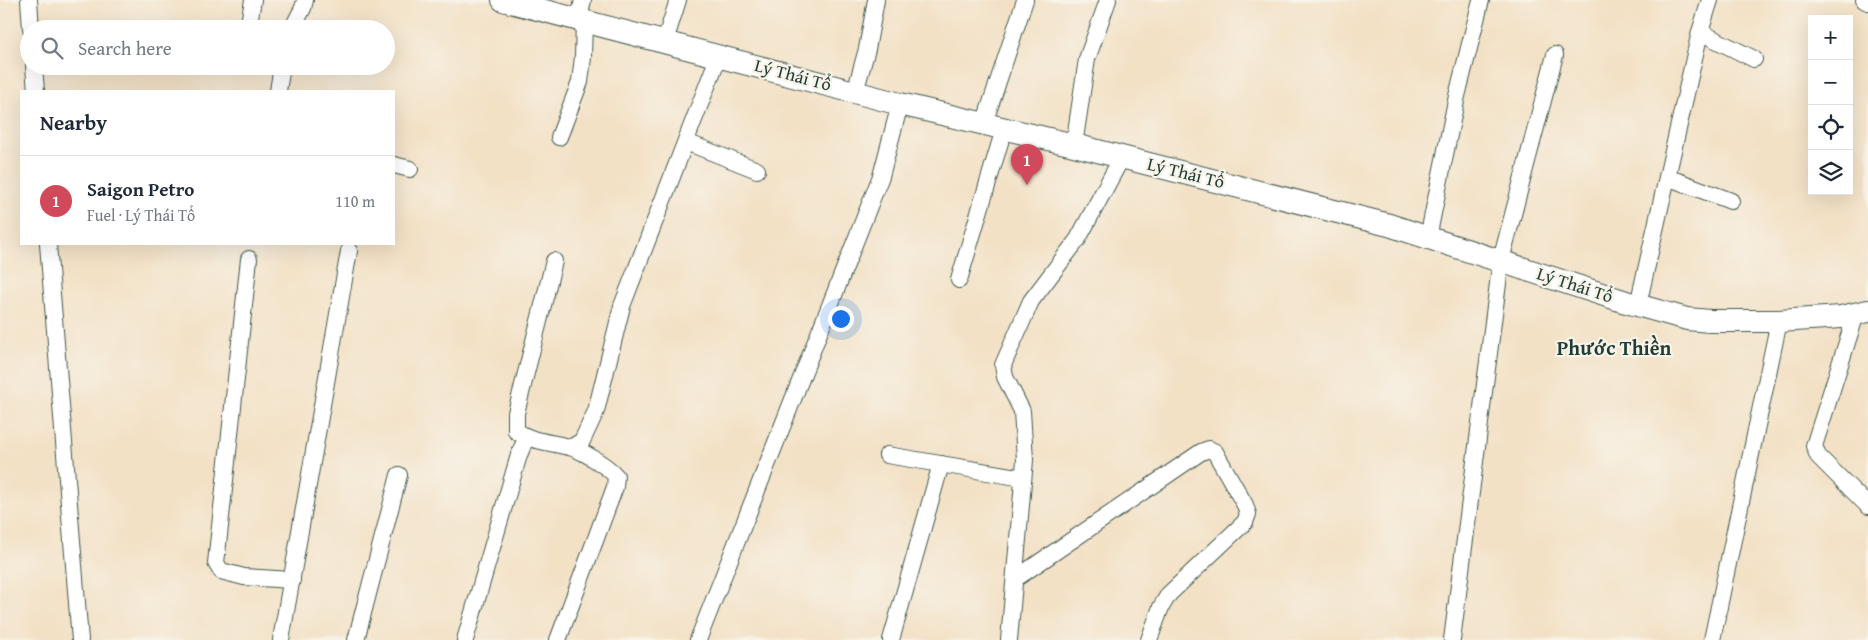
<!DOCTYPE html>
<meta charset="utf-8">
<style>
:root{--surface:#fff;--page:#f6f6f7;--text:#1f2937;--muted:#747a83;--line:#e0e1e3;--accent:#d1495b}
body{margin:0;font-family:"Gentium Book Plus",serif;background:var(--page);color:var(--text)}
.controls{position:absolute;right:15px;top:15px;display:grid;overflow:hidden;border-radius:0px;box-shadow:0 5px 20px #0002}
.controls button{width:45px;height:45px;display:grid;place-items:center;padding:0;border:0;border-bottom:1px solid var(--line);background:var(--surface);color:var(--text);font:25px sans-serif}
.you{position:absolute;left:840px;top:318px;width:18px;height:18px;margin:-12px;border:4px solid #fff;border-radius:50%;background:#1a73e8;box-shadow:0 0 0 8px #1a73e833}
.badge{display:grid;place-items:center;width:32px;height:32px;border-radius:50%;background:var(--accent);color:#fff;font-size:16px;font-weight:700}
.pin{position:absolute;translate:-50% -41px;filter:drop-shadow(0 1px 2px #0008)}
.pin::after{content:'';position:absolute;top:26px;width:18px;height:15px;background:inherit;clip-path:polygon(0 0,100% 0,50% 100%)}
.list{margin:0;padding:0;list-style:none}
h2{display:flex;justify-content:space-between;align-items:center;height:65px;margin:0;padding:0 20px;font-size:21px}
h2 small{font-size:16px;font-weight:400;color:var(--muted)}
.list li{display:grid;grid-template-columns:32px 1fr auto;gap:15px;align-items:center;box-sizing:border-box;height:90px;padding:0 20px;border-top:1px solid var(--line)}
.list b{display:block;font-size:19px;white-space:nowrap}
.list p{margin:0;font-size:16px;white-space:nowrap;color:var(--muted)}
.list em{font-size:16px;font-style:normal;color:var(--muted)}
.icon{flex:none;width:28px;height:28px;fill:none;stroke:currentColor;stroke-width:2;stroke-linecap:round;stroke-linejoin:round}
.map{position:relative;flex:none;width:1868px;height:640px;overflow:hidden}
.search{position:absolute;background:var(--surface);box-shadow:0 5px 20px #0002;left:20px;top:20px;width:375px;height:55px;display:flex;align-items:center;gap:12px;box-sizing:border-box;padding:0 18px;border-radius:28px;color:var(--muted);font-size:19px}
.panel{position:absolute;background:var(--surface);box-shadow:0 5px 20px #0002;left:20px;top:90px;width:375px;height:155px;border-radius:0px}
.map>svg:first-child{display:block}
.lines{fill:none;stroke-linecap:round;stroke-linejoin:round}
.street-casing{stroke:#3f564a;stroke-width:18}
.secondary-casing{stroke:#3f564a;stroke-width:24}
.street{stroke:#fff;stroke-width:16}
.secondary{stroke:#fff;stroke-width:22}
.labels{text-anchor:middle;stroke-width:4.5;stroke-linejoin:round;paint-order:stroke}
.street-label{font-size:18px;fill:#1f3d34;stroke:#f7f3e8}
.quarter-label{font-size:20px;font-weight:bold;fill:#1f3d34;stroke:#f7f3e8}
</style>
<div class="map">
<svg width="1868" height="640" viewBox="0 0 1868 640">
<rect width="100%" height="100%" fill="#f7f3e8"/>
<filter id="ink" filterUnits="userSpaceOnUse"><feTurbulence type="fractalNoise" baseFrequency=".02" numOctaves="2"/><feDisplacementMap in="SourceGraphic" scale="10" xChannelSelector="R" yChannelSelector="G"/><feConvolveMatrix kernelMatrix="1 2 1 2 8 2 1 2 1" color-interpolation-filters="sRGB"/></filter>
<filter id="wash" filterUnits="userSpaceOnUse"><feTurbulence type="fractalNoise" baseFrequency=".0096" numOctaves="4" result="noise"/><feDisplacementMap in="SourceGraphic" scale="20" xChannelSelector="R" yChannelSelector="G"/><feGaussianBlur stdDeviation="1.12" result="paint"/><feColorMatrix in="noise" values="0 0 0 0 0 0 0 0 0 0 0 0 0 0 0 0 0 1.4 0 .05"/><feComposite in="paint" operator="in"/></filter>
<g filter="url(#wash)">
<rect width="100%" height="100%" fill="#f3e1c6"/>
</g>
<g filter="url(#ink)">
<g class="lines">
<defs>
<g id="street">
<path d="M29 0 31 29"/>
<path d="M1864 0 1868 2"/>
<path d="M579 19 583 0"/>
<path d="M248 29 253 0"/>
<path d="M292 29 303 8 305 0"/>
<path d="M1700 32 1754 59"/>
<path d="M665 41 678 0"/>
<path d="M34 66 36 91"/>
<path d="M278 91 282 66"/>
<path d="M855 92 867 49 876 0"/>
<path d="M984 124 1025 0"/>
<path d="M559 137 580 82 583 57 584 21"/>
<path d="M686 142 757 170"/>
<path d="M1074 145 1087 59 1108 0"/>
<path d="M394 165 410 169"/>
<path d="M1667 177 1731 201"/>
<path d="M1428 238 1457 96 1481 0"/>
<path d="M48 244 80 640"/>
<path d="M249 259 216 563 221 571 244 577 292 580"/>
<path d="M554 261 516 413V431C532 442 551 442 569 447 582 450 607 466 616 476L615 487 558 640"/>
<path d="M959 280 1004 129"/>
<path d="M1638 305 1700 32 1710 0"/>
<path d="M1856 314 1814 446 1818 456 1868 506"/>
<path d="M572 447 582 441 596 411 622 306 719 55"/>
<path d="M887 455 1023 478"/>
<path d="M1015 579 1201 452 1209 449 1215 452 1245 505 1248 514 1245 522 1169 594 1161 607 1149 640"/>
<path d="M281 640 349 251"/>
<path d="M356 640 399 475"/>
<path d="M465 640 519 455 526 438"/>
<path d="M698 640 881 176 900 104"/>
<path d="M891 640 941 464"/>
<path d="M1009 640 1025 460 1022 411 1005 377 1003 365 1031 301 1078 239 1122 157"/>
<path d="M1452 640 1501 260 1555 55"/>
<path d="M1712 640 1779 321"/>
</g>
<path id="secondary" d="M503 0 900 104 1074 145 1389 225 1626 302 1687 319 1710 321H1779L1841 317 1868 311"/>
</defs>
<!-- street casing -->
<use href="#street" class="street-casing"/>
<!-- secondary casing -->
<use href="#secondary" class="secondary-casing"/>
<!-- street -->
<use href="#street" class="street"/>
<!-- secondary -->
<use href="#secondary" class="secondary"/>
</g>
</g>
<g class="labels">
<!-- street labels -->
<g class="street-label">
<text transform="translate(793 75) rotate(15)" y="6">Lý Thái Tổ</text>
<text transform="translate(1186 173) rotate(14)" y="6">Lý Thái Tổ</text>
<text transform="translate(1575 285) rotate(18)" y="6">Lý Thái Tổ</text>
</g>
<!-- quarter labels -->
<g class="quarter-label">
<text x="1614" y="355">Phước Thiền</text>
</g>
</g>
</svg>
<div class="controls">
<button>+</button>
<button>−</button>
<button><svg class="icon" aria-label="locate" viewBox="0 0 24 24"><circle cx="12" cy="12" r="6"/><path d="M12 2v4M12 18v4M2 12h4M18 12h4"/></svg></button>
<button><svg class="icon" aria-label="layers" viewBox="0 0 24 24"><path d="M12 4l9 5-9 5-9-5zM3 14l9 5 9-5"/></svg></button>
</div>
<div class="you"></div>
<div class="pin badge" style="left:1027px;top:185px">1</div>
<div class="search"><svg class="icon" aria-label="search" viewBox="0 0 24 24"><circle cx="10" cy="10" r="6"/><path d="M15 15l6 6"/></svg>Search here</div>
<section class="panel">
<h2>Nearby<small></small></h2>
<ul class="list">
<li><span class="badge">1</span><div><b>Saigon Petro</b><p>Fuel · Lý Thái Tổ</p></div><em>110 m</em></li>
</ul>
</section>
</div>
